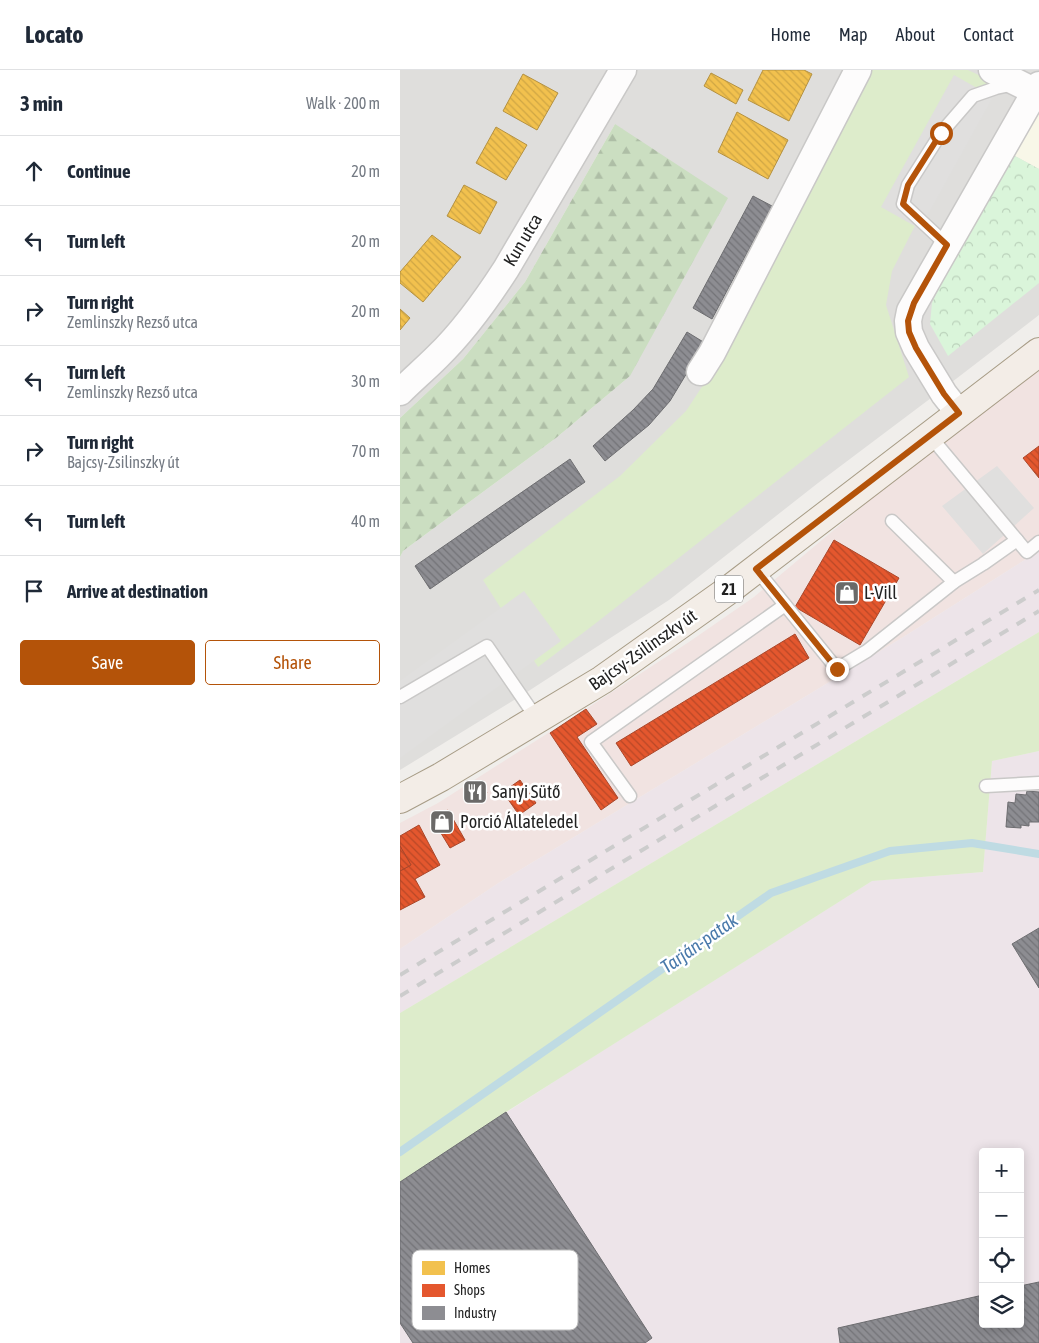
<!DOCTYPE html>
<meta charset="utf-8">
<style>
:root{--surface:#fff;--page:#f6f6f7;--text:#1f2937;--muted:#747a83;--line:#e0e1e3;--accent:#b45309}
body{margin:0;font-family:"Asap Condensed",sans-serif;background:var(--page);color:var(--text)}
.controls{position:absolute;right:15px;bottom:15px;display:grid;overflow:hidden;border-radius:5px;box-shadow:0 2px 12px #0003}
.controls button{width:45px;height:45px;display:grid;place-items:center;padding:0;border:0;border-bottom:1px solid var(--line);background:var(--surface);color:var(--text);font:25px sans-serif}
.stop{position:absolute;width:15px;height:15px;margin:-11px;border:4px solid #b45309;border-radius:50%;background:#fff}
.stop.end{background:#b45309;border-color:#fff;box-shadow:0 1px 5px #0008}
.list{margin:0;padding:0;list-style:none}
h2{display:flex;justify-content:space-between;align-items:center;height:65px;margin:0;padding:0 20px;font-size:21px}
h2 small{font-size:16px;font-weight:400;color:var(--muted)}
.list li{display:grid;grid-template-columns:32px 1fr auto;gap:15px;align-items:center;box-sizing:border-box;height:70px;padding:0 20px;border-top:1px solid var(--line)}
.list b{display:block;font-size:19px;white-space:nowrap}
.list p{margin:0;font-size:16px;white-space:nowrap;color:var(--muted)}
.list em{font-size:16px;font-style:normal;color:var(--muted)}
.actions{display:flex;gap:10px;padding:15px 20px}
.actions a{flex:1;padding:11px 0;border:1px solid var(--accent);border-radius:5px;text-align:center;font-size:18px;color:var(--accent)}
.actions .main{background:var(--accent);color:#fff}
.icon{flex:none;width:28px;height:28px;fill:none;stroke:currentColor;stroke-width:2;stroke-linecap:round;stroke-linejoin:round}
.map{position:relative;flex:none;width:639px;height:1273px;overflow:hidden}
header{display:flex;align-items:center;gap:30px;box-sizing:border-box;height:70px;padding:0 25px;background:var(--surface);border-bottom:1px solid var(--line)}
header strong{font-size:24px}
nav{display:flex;gap:28px;margin-inline-start:auto;font-size:18px}
main{display:flex}
aside{flex:1;background:var(--surface)}
.map>svg:first-child{display:block}
.residential{fill:#dfdedc}
.commercial{fill:#f1e3e1}
.industrial{fill:#ede4e9;fill-rule:evenodd}
.education{fill:#f8f7e8}
.grass{fill:#ddeccb}
.forest{fill:url(#forest-firs)}
.park{fill:url(#park-crowns)}
.parking{fill:#e0dfde}
.homes{fill:url(#homes-back-hatch);stroke:#b49141}
.shops{fill:url(#shops-back-hatch);stroke:#aa472a}
.industry{fill:url(#industry-back-hatch);stroke:#6d6d70}
.lines{fill:none;stroke-linecap:round;stroke-linejoin:round}
.stream{stroke:#bfdbe3;stroke-width:8}
.service-casing{stroke:#c9c8c7;stroke-width:15}
.minor-casing{stroke:#c9c8c7;stroke-width:29}
.primary-casing{stroke:#a79c86;stroke-width:30}
.service{stroke:#fdfcfc;stroke-width:12}
.minor{stroke:#fdfcfc;stroke-width:26}
.primary{stroke:#f3ede7;stroke-width:28}
.rail{stroke:#ccc;stroke-width:4;stroke-dasharray:10 10;stroke-linecap:butt}
.route{stroke:#b45309;stroke-width:6}
.labels{text-anchor:middle;stroke-width:5;stroke-linejoin:round;paint-order:stroke}
.shield{fill:#fff;stroke:#646464;stroke-width:1}
.shield-label{font-size:16px;font-weight:bold;fill:#222}
.street-label{font-size:18px;fill:#222;stroke:#fff}
.poi-label{font-size:18px;fill:#222;stroke:#fff;text-anchor:start}
.water-label{font-size:19px;font-style:italic;fill:#4a7aab;stroke:#fff}
.key{fill:#fff;stroke:#bdbdbd;stroke-width:1}
.key-label{font-size:14px;fill:#222}
</style>
<header>
<strong>Locato</strong>
<nav><a>Home</a><a>Map</a><a>About</a><a>Contact</a></nav>
</header>
<main>
<aside>
<h2>3 min<small>Walk · 200 m</small></h2>
<ul class="list">
<li><svg class="icon" aria-label="ahead" viewBox="0 0 24 24"><path d="M12 20V5M6 11l6-6 6 6"/></svg><div><b>Continue</b></div><em>20 m</em></li>
<li><svg class="icon" aria-label="left" viewBox="0 0 24 24"><path d="M17 20v-9H6M10 6l-5 5 5 5"/></svg><div><b>Turn left</b></div><em>20 m</em></li>
<li><svg class="icon" aria-label="right" viewBox="0 0 24 24"><path d="M7 20v-9h11M14 6l5 5-5 5"/></svg><div><b>Turn right</b><p>Zemlinszky Rezső utca</p></div><em>20 m</em></li>
<li><svg class="icon" aria-label="left" viewBox="0 0 24 24"><path d="M17 20v-9H6M10 6l-5 5 5 5"/></svg><div><b>Turn left</b><p>Zemlinszky Rezső utca</p></div><em>30 m</em></li>
<li><svg class="icon" aria-label="right" viewBox="0 0 24 24"><path d="M7 20v-9h11M14 6l5 5-5 5"/></svg><div><b>Turn right</b><p>Bajcsy-Zsilinszky út</p></div><em>70 m</em></li>
<li><svg class="icon" aria-label="left" viewBox="0 0 24 24"><path d="M17 20v-9H6M10 6l-5 5 5 5"/></svg><div><b>Turn left</b></div><em>40 m</em></li>
<li><svg class="icon" aria-label="arrive" viewBox="0 0 24 24"><path d="M6 21V4h12l-3 4 3 4H6"/></svg><div><b>Arrive at destination</b></div></li>
</ul>
<div class="actions"><a class="main">Save</a><a>Share</a></div>
</aside>
<div class="map">
<svg width="639" height="1273" viewBox="0 0 639 1273">
<defs>
<pattern id="forest-firs" width="22" height="20" patternUnits="userSpaceOnUse" patternTransform="scale(1.25)"><rect width="22" height="20" fill="#cbdec1"/><path d="M5 1l3.5 6h-7zM16 11l3.5 6h-7z" fill="#aebea6"/></pattern>
<pattern id="park-crowns" width="20" height="18" patternUnits="userSpaceOnUse" patternTransform="scale(1.25)"><rect width="20" height="18" fill="#daf5da"/><path d="M2 6a3 3 0 1 1 6 0M12 15a3 3 0 1 1 6 0" fill="none" stroke="#bbd2bb"/></pattern>
<pattern id="homes-back-hatch" width="6" height="6" patternUnits="userSpaceOnUse" patternTransform="scale(1.25)"><rect width="6" height="6" fill="#f2c14e"/><path d="M-1 5l2 2M0 0l6 6M5-1l2 2" fill="none" stroke="#cfa644"/></pattern>
<pattern id="shops-back-hatch" width="6" height="6" patternUnits="userSpaceOnUse" patternTransform="scale(1.25)"><rect width="6" height="6" fill="#e4572e"/><path d="M-1 5l2 2M0 0l6 6M5-1l2 2" fill="none" stroke="#b84827"/></pattern>
<pattern id="industry-back-hatch" width="6" height="6" patternUnits="userSpaceOnUse" patternTransform="scale(1.25)"><rect width="6" height="6" fill="#8d8d92"/><path d="M-1 5l2 2M0 0l6 6M5-1l2 2" fill="none" stroke="#737377"/></pattern>
</defs>
<rect width="100%" height="100%" fill="#f0eeeb"/>
<!-- residential -->
<path class="residential" d="M0 0H639V245L539 322 418 413 269 530 127 622 0 700V487L3 481 156 368 230 306 215 54 125 212 63 289 0 348Z"/>
<!-- commercial -->
<path class="commercial" d="M639 301V481L505 566 97 814 0 879V753L38 733 186 639 289 572 354 527 564 351Z"/>
<!-- industrial -->
<g class="industrial">
<path d="M639 481V562L0 943V879L97 814 505 566Z"/>
<path d="M639 681V1273H0V1112L158 1009 472 811 583 802 592 691ZM583 1082H620V1254H583Z"/>
</g>
<!-- education -->
<path class="education" d="M639 38V99L613 85Z"/>
<!-- grass -->
<g class="grass">
<path d="M466 0H568L589 10 492 201 486 235 509 307 196 553 138 597 83 510 220 406 286 341 313 300Z"/>
<path d="M639 562V681L592 691 583 802 472 811 106 1042 0 1112V943Z"/>
</g>
<!-- forest -->
<path class="forest" d="M215 54 328 128 230 306 156 368 3 481 0 487V348L63 289 125 212Z"/>
<!-- park -->
<path class="park" d="M613 85 639 99V213L548 286 530 254 532 233 542 211Z"/>
<!-- parking -->
<g class="parking">
<path d="M554 5 593 27 520 159 481 137Z"/>
<path d="M597 396 634 438 583 484 542 436Z"/>
<path d="M124 521 161 571 0 688V611Z"/>
</g>
<!-- homes -->
<g class="homes">
<path d="M363 0H404L412 4 389 51 348 30Z"/>
<path d="M311 3 343 20 336 34 304 16Z"/>
<path d="M123 4 158 23 137 60 103 41Z"/>
<path d="M337 42 388 70 368 109 318 82Z"/>
<path d="M96 57 127 75 106 110 76 93Z"/>
<path d="M64 115 97 132 80 164 47 146Z"/>
<path d="M32 165 61 187 23 232 0 213V202Z"/>
<path d="M0 239 10 248 0 260Z"/>
</g>
<!-- shops -->
<g class="shops">
<path d="M639 376V408L623 388Z"/>
<path d="M434 470 499 508 460 575 395 537Z"/>
<path d="M395 564 409 588 231 696 216 673Z"/>
<path d="M186 639 197 654 177 667 218 728 201 740 150 663Z"/>
<path d="M120 710 136 733 119 745 103 722Z"/>
<path d="M79 711 87 723 75 731 67 719Z"/>
<path d="M48 740 65 770 50 778 33 750Z"/>
<path d="M19 755 40 795 15 809 25 827 0 840V801L11 795 0 776V766Z"/>
<path d="M0 776 11 795 0 801Z"/>
</g>
<!-- industry -->
<g class="industry">
<path d="M353 126 372 136 312 249 293 238Z"/>
<path d="M287 262 305 273 270 331 249 355 205 391 193 376 233 340 253 319Z"/>
<path d="M170 389 185 412 30 519 15 496Z"/>
<path d="M627 721 639 722V752H629V756L621 755V758L606 757 608 732 615 733 616 724 626 725Z"/>
<path d="M639 858V918L612 874Z"/>
<path d="M106 1042 252 1268 245 1273H13L0 1253V1112Z"/>
<path d="M639 1212V1273H440L438 1258 583 1225V1254H620V1216Z"/>
</g>
<g class="lines">
<!-- stream -->
<path class="stream" d="M0 1082 371 823 490 781 572 773 639 784"/>
<defs>
<g id="service">
<path d="M547 175 503 134 508 115 541 63 573 26 596 18 615 14"/>
<path d="M530 366 627 482 639 472"/>
<path d="M356 499 437 599 467 581 554 512 492 451"/>
<path d="M554 512 583 494 617 470"/>
<path d="M0 627 87 576 137 649"/>
<path d="M586 716 639 713"/>
<path d="M230 726 191 672 385 535"/>
</g>
<g id="minor">
<path d="M592 0 636 22"/>
<path d="M300 302 312 283 458 0"/>
<path d="M0 322C12 310 25 299 37 287 64 261 86 230 106 199L223 0"/>
<path d="M559 343 544 324 516 278 509 262 508 251 510 241 531 204 639 15"/>
</g>
<path id="primary" d="M0 729 41 707 202 610 330 519 639 282"/>
</defs>
<!-- service casing -->
<use href="#service" class="service-casing"/>
<!-- minor casing -->
<use href="#minor" class="minor-casing"/>
<!-- primary casing -->
<use href="#primary" class="primary-casing"/>
<!-- service -->
<use href="#service" class="service"/>
<!-- minor -->
<use href="#minor" class="minor"/>
<!-- primary -->
<use href="#primary" class="primary"/>
<!-- rail -->
<g class="rail">
<path d="M0 905 639 520"/>
<path d="M0 926 639 541"/>
</g>
</g>
<g class="lines">
<!-- route -->
<path class="route" d="M437 599 356 499 559 343 544 324 516 278 509 262 508 251 514 233 547 175 503 134 508 115 541 63"/>
</g>
<!-- icons -->
<defs>
<symbol id="shop-square" viewBox="-11 -11 22 22"><rect x="-9" y="-9" width="18" height="18" rx="4" fill="#6a6968" stroke="#fff"/><path d="M-5-2.5h2.3a2.7 3.5 0 0 1 5.4 0H5L5.5 6h-11ZM-1.5-2.5h3a1.5 2.3 0 0 0-3 0Z" fill="#fff"/></symbol>
<symbol id="restaurant-square" viewBox="-11 -11 22 22"><rect x="-9" y="-9" width="18" height="18" rx="4" fill="#6a6968" stroke="#fff"/><path d="M-5-6h1v4h1v-4h1v4h1v-4h1v5L-1.5 .5V6h-2V.5L-5-1ZM5-6V6H3V1.5H1.5Q1.5-4 5-6Z" fill="#fff"/></symbol>
</defs>
<g fill-rule="evenodd">
<use href="#shop-square" x="433" y="509" width="28" height="28"/>
<use href="#restaurant-square" x="61" y="708" width="28" height="28"/>
<use href="#shop-square" x="28" y="738" width="28" height="28"/>
</g>
<g class="labels">
<!-- shield labels -->
<rect class="shield" x="315" y="505.5" width="28" height="27" rx="4"/>
<g class="shield-label">
<text x="329" y="525">21</text>
</g>
<!-- street labels -->
<g class="street-label">
<text transform="translate(123 170) rotate(-59)" y="6">Kun utca</text>
<text transform="translate(243 580) rotate(-35)" y="6">Bajcsy-Zsilinszky út</text>
</g>
<!-- poi labels -->
<g class="poi-label">
<text x="464" y="529">L-Vill</text>
<text x="92" y="728">Sanyi Sütő</text>
<text x="60" y="758">Porció Állateledel</text>
</g>
<!-- water labels -->
<g class="water-label">
<text transform="translate(299 873) rotate(-35)" y="7">Tarján-patak</text>
</g>
</g>
<!-- legend -->
<rect x="12" y="1180" width="166" height="80" rx="8" class="key"/>
<rect x="22" y="1191" width="23" height="14" fill="#f2c14e"/>
<rect x="22" y="1214" width="23" height="13" fill="#e4572e"/>
<rect x="22" y="1236" width="23" height="14" fill="#8d8d92"/>
<g class="key-label">
<text x="54" y="1203">Homes</text>
<text x="54" y="1225">Shops</text>
<text x="54" y="1248">Industry</text>
</g>
</svg>
<div class="controls">
<button>+</button>
<button>−</button>
<button><svg class="icon" aria-label="locate" viewBox="0 0 24 24"><circle cx="12" cy="12" r="6"/><path d="M12 2v4M12 18v4M2 12h4M18 12h4"/></svg></button>
<button><svg class="icon" aria-label="layers" viewBox="0 0 24 24"><path d="M12 4l9 5-9 5-9-5zM3 14l9 5 9-5"/></svg></button>
</div>
<div class="stop" style="left:541px;top:63px"></div>
<div class="stop end" style="left:437px;top:599px"></div>
</div>
</main>
